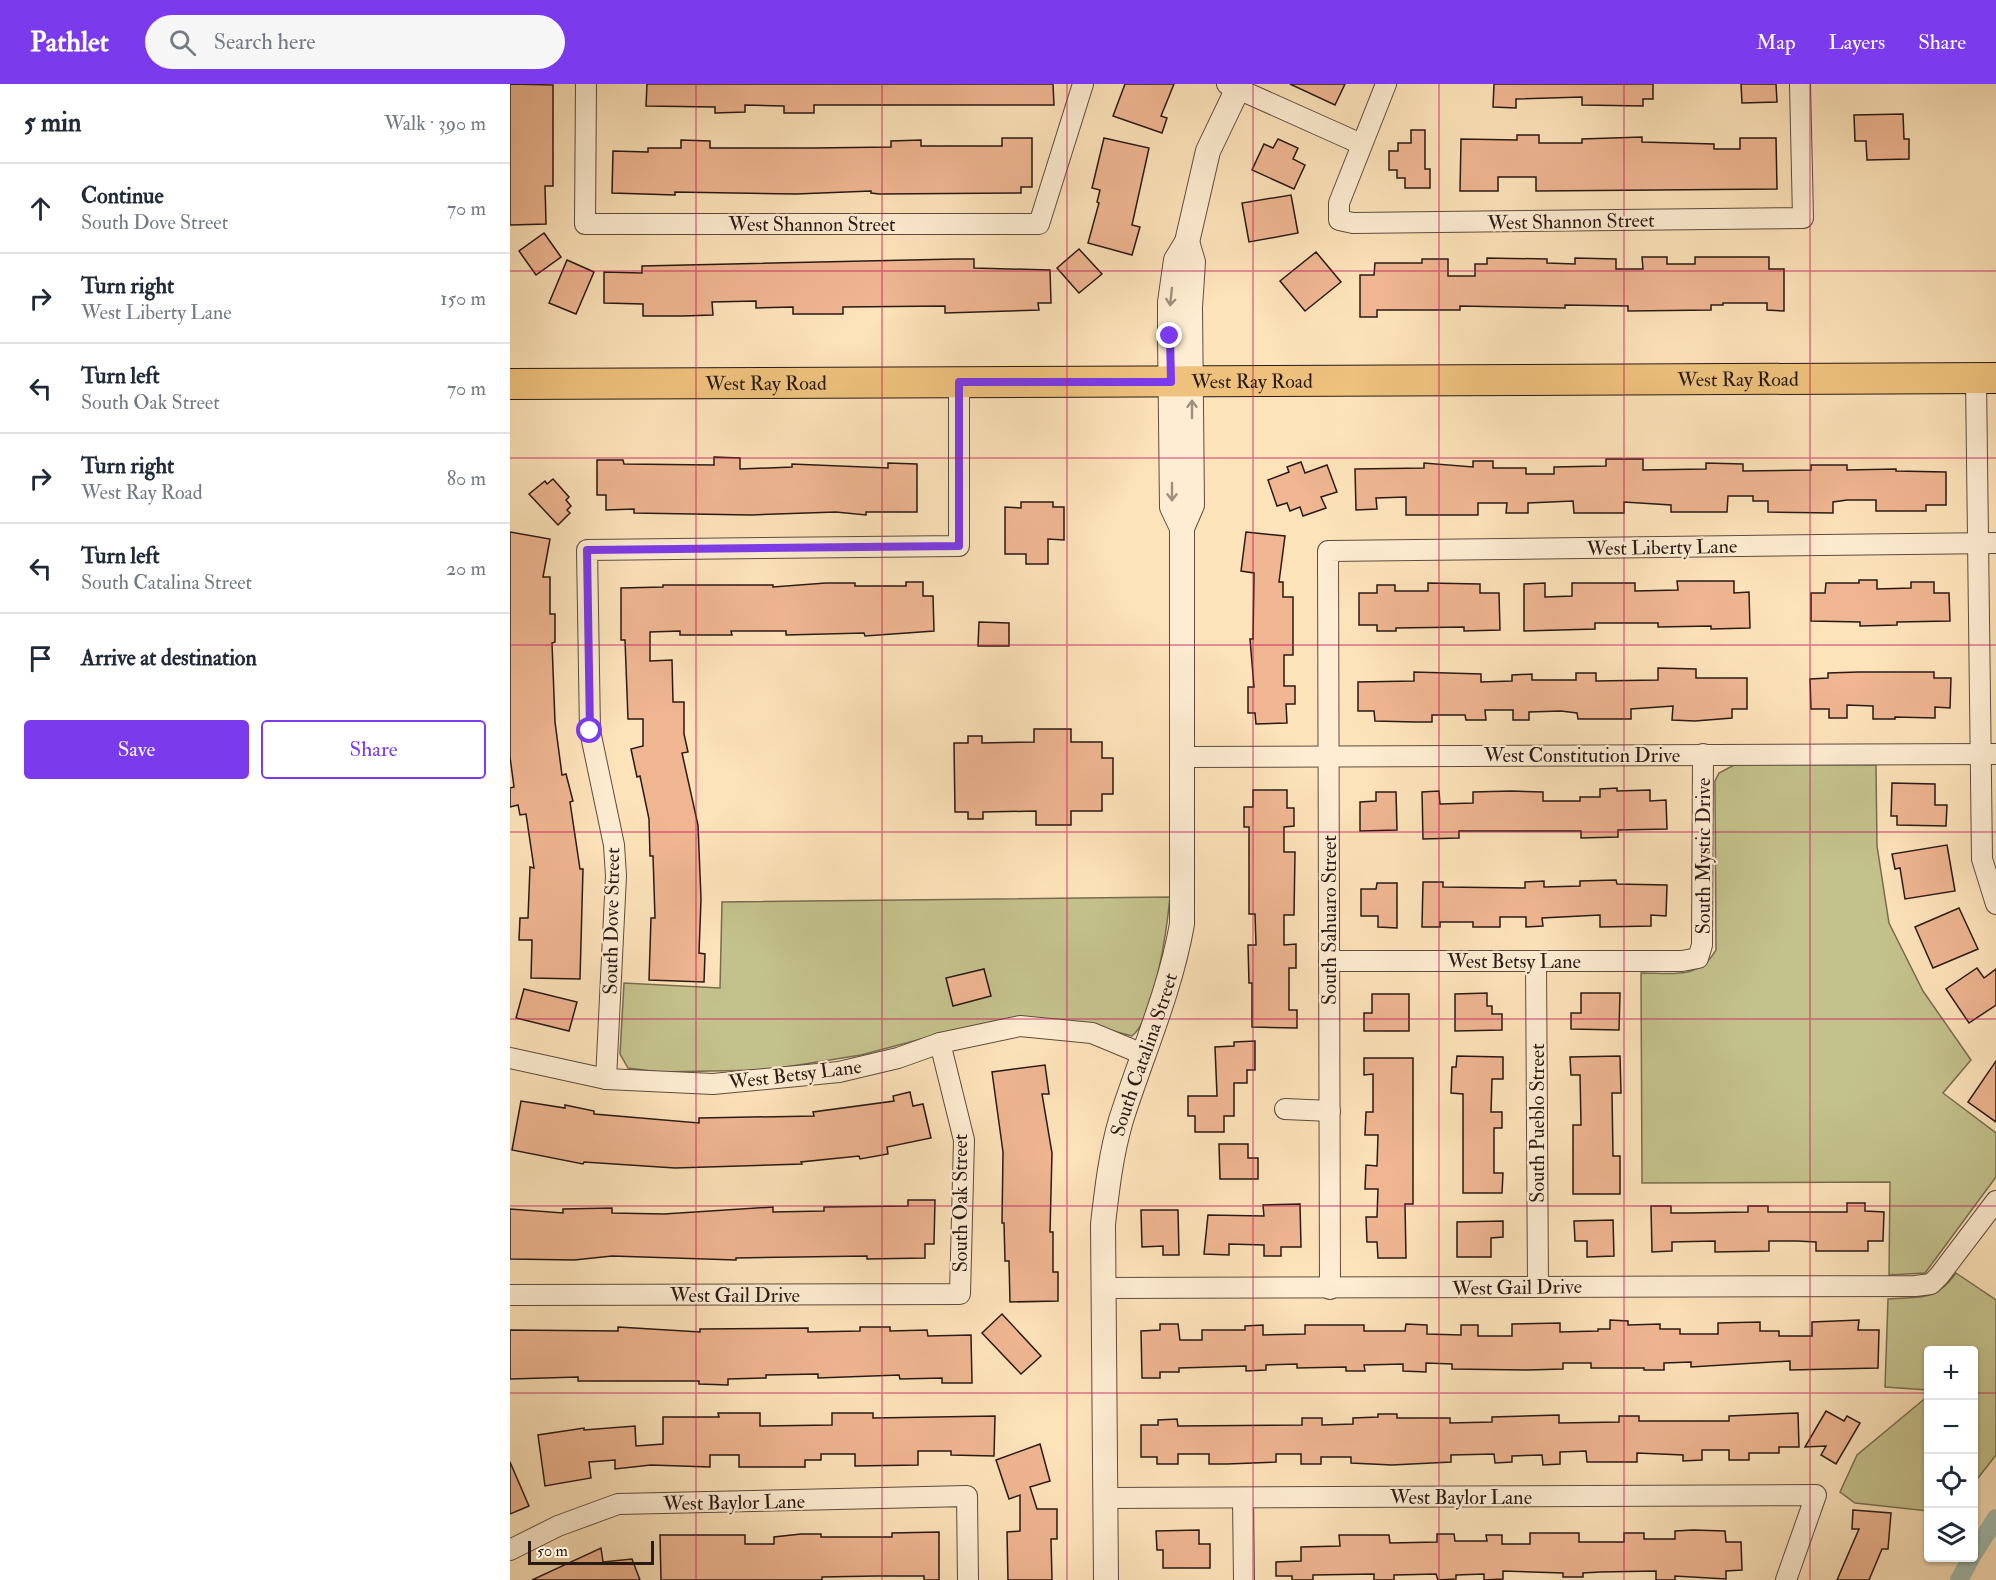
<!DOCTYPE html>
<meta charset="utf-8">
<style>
:root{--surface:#fff;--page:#f6f6f7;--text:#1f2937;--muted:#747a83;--line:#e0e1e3;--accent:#7c3aed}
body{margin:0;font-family:"IM FELL Double Pica",serif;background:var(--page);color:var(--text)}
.controls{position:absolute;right:18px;bottom:18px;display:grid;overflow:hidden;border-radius:6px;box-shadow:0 2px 4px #0004}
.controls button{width:54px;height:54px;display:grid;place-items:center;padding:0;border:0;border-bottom:2px solid var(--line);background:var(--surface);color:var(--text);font:30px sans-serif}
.scale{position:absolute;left:18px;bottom:15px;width:126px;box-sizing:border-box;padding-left:6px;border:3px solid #291a15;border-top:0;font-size:16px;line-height:21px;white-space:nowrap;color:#291a15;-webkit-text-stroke:4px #feedd2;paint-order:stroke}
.stop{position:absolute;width:18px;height:18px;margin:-14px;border:4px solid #7c3aed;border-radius:50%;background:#fff}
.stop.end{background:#7c3aed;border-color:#fff;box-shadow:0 2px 6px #0008}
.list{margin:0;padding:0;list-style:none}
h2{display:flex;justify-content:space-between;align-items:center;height:78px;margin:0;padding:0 24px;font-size:26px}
h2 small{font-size:20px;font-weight:400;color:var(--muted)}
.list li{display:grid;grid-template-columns:39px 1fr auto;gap:18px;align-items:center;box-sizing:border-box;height:90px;padding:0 24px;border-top:2px solid var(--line)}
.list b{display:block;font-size:22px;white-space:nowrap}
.list p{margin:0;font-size:20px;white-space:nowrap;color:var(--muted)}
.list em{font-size:20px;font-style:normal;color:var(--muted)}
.actions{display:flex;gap:12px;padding:18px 24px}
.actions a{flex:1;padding:14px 0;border:2px solid var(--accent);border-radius:6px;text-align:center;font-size:21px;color:var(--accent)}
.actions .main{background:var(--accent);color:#fff}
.icon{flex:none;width:33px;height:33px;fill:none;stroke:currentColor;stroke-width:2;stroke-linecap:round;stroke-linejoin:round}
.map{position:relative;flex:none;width:1486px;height:1496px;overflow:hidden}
header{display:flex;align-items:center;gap:36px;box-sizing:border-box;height:84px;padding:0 30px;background:var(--accent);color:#fff}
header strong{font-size:28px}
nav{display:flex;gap:33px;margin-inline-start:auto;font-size:21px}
.search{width:420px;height:54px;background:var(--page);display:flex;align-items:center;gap:15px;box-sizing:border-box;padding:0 21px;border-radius:33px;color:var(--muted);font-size:22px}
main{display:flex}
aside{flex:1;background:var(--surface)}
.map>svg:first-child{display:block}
.green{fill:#c4c28c;stroke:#766e50;stroke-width:1.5}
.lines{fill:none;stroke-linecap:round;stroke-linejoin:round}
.canal{stroke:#9fbeb1;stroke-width:18}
.building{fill:#efb691;stroke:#291a15;stroke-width:1.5}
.minor-casing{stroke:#5e4c3e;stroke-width:22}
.tertiary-casing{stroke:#5e4c3e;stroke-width:26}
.primary-casing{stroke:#291a15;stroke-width:32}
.minor{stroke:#feedd2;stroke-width:20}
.tertiary{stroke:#feedd2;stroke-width:24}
.primary{stroke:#eec27d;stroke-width:30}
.oneway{stroke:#9e8e7d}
.route{stroke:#7c3aed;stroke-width:8}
.grid{fill:none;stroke:#c2185b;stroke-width:1.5;stroke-opacity:0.55}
.labels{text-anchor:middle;stroke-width:4.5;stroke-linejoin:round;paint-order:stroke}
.street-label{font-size:20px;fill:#291a15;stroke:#feedd2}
</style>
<header>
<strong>Pathlet</strong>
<div class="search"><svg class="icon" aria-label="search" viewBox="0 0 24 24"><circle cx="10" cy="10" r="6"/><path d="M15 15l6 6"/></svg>Search here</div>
<nav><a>Map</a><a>Layers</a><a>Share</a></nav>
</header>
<main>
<aside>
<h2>5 min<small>Walk · 390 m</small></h2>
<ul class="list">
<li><svg class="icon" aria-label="ahead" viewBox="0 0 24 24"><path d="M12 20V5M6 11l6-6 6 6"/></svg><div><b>Continue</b><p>South Dove Street</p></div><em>70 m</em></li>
<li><svg class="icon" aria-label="right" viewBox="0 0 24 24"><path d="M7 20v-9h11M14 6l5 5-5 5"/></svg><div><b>Turn right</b><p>West Liberty Lane</p></div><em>150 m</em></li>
<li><svg class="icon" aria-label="left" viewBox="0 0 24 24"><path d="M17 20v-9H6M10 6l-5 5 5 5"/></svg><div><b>Turn left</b><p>South Oak Street</p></div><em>70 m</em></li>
<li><svg class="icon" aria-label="right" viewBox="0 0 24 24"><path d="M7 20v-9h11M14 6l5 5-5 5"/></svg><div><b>Turn right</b><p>West Ray Road</p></div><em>80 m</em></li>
<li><svg class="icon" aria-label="left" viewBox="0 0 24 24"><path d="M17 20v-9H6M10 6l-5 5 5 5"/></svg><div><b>Turn left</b><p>South Catalina Street</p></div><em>20 m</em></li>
<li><svg class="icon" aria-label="arrive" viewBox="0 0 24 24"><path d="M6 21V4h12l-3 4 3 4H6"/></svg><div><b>Arrive at destination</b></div></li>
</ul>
<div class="actions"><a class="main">Save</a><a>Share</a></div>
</aside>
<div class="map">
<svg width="1486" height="1496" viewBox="0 0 1486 1496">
<rect width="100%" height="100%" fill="#fde3ba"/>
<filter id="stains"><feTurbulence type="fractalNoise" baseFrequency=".00333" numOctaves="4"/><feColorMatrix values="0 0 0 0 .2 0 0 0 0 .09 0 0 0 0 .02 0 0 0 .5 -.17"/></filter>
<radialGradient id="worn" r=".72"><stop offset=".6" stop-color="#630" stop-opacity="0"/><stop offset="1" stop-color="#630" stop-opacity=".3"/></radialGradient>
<!-- green -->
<g class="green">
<path d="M1226 680 1366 681 1367 762 1379 839 1413 907 1461 976 1433 1009 1486 1049V1093L1415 1189 1379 1191 1380 1098 1132 1099 1131 889C1161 889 1189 896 1206 866L1205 697 1209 689Z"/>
<path d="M660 813C657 843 645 934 622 952L573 939 430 950 351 971 257 986 149 988 118 984 110 970 114 899 210 904 212 818Z"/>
<path d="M1446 1189 1486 1216V1371L1464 1399V1266H1418V1306L1375 1303 1378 1215C1412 1212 1425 1218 1446 1189Z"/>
<path d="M1418 1312V1427L1345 1419 1330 1408 1347 1371Z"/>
</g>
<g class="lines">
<!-- canal -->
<g class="canal">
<path d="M1464 1469 1486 1434"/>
<path d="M1449 1496 1461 1474"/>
</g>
</g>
<!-- building -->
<g class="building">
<path d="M0 0 43 1V102H35L36 140 0 141Z"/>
<path d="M137 0H543L544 21H304V29H274V22L235 21V28L205 29V23L136 22Z"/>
<path d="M615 0H664L651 32 657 34 652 49 603 32Z"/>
<path d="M780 0H835L825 21Z"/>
<path d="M984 0H1143V15H1133V22L1072 21V13L1006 15V24L983 23Z"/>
<path d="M1231 0H1266L1267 18 1232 19Z"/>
<path d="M1393 30 1394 55H1399V75L1357 76 1356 57H1345L1344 31Z"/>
<path d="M901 46H915V85H920V104H895V94H887V86H879V67H888V59H901Z"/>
<path d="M1007 51H1029V59H1072V55L1132 53V58L1204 60V65H1230V54H1266L1267 105 1026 107V93H988V107H950L951 55 1007 56Z"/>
<path d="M492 54H522V103H511V109L369 110 361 109V107L286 110 165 108V111L102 109 103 67 138 68V64H171V56L200 57V64H303L381 63V57L411 56V62H492Z"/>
<path d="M594 54 639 64 622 141 630 143 622 171 578 159 589 119 587 118 590 106 582 104Z"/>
<path d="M768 55 788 64 783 75 795 81 784 105 742 86 754 60 763 64Z"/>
<path d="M781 111 788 149 739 158 732 119Z"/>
<path d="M34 149 51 173 26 191 9 167Z"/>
<path d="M569 165 592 190 569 209 547 184Z"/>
<path d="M806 168 831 198 795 227 770 197Z"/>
<path d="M1132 173H1157V180H1185V173H1259V185H1274V227L1257 226V219H1213V221H1201V226L1118 227V222L1055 221V224L950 222V226H867V233H850V191H864L865 179H912V175H938V192H965V180H977V174L1037 175V179L1065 180V174L1106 175V185H1133Z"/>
<path d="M446 175H464V184L540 186 541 219H528L529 226 435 229V222L333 223V230H283V223L246 224V217L202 218 203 231 173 232H133V220L94 219V188L132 189V182Z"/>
<path d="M57 176 84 188 66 230 39 219Z"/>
<path d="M204 373 230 374V385L282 383V380L378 384V379L407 380V428H356V431L326 428 241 431 124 429V425L96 426V411H87V376H113L114 380 204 381Z"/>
<path d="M1096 375H1133V386L1196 385V379L1233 380V387L1301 386V381H1337V386L1386 385V387L1436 388V421H1416V427H1366V416H1337L1323 418V429L1258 428V417H1243V412H1218L1217 428H1161V421L1114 418V429H1064L1063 417 1018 419V429H996L997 419H968V431H896V413L866 414 867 425 846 426 845 385 914 384V379L963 383V377H983V384H1016V390H1044V383L1096 382Z"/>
<path d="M791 378 795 389 817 381 827 408 811 413 816 424 793 432 790 423 780 427 777 419 767 422 758 396 779 388 777 383Z"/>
<path d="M43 395 59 413 56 416 61 422 57 426 60 429 48 441 19 410 35 397 37 400Z"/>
<path d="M511 418H543V423H554V456L538 455V480H516V470H495V423L511 424Z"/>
<path d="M0 448 40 455 33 493H40V530H45V558L42 559 45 638 52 691 56 690 63 717 60 718 70 785H73L70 895 21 894 22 856H9L10 834H18L20 783 24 784 16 730 10 731 8 721 0 723V704L4 703 0 673Z"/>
<path d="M736 448 775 452 769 498H773V513H783V571H774V602H785V620H776L777 639 746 640 745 629H738V603H744L740 555H743L744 489 731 487Z"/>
<path d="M1349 496H1367V505L1401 504V498H1424V509H1439L1440 537 1387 538V541L1350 542V538L1301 537V509H1315L1316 499H1349Z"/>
<path d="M1167 497H1224V509L1239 508 1240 544 1201 545V542L1148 543V539H1085V545L1014 547V500L1035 499V513L1062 512V499H1125V507L1168 506Z"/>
<path d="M396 498H413V512H423L424 547 355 552 354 549 276 551V547H221L222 551H170V547L140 548V577L162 576 163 618H174V650L178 668 172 669 188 741 191 815 189 869 195 870 194 898 139 896 141 834H145L143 772H140L139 735 130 692 127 693 121 665 133 662V635H118L115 556H111V504L153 503V501H263V503L316 499H345V502H396Z"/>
<path d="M918 499 970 500V509H989L990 546 954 547V543L886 544V547H867V541H849V509H867V501H885V507H918Z"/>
<path d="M469 538 499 539V562H468Z"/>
<path d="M1148 584 1186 585V594H1237V625H1222V634L1185 637 1162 636 1163 622 1121 625V635H1068L1067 629 1051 627 1019 628V636H1003V626H975L976 636H956L955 631H922V638H905L865 637 864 627H848V598L904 597V588L971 590V598L1002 597V591L1022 590V596H1066V589H1086V597L1148 596Z"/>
<path d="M1348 588H1424V594H1441L1440 624 1425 623V634L1385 633V635H1363V622L1337 621V634H1319V625H1301L1300 595 1318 594V589Z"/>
<path d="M524 645H561V658H592V674H603V710H592V727H561V741H526V727L473 728V735H458V728H445L444 659H458V652H472V659L524 658Z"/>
<path d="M1382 699 1425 700V721H1437L1436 742 1387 741V732H1381Z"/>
<path d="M1107 704V707L1140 706V717L1156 716 1157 745 1108 746V753L1071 754V747H949V754L913 755 912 708 929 707 930 720 963 719V708L1002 707 1033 708V717H1070V713H1090V705Z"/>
<path d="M743 706H777V724H784V742L774 743V768H785L784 831H774V861L786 860V884H779V926H787V944L742 943V899H739L738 861H746L745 830H739V743H734V723H743Z"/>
<path d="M866 708H886L887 746 850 747V718L866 717Z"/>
<path d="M1437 761 1445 807 1395 815 1390 784 1385 785 1382 770Z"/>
<path d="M1106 796 1107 800 1157 801 1156 832 1141 831V842L1090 843V831L1032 834 1033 842 1016 843V833H990V843H963V838H930V843H912L913 798H933V803L1015 804V798L1034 797V803L1070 802V797Z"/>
<path d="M867 799H887V844L868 843V832H851V805H866Z"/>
<path d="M1449 824 1468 865 1423 884 1405 843Z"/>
<path d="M1467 884 1474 894 1486 885V921L1459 939 1436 905Z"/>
<path d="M474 885 481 912 443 922 436 894Z"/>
<path d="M14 905 67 918 59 947 6 934Z"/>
<path d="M977 909V922H982V930H992V946L945 947V910Z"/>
<path d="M1071 909H1110L1109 946 1061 945V929H1071Z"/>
<path d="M862 910H899V947H854V929H862Z"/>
<path d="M745 957V986H737V999H724V1032H714V1048H685V1032H678V1012H707L705 963 724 962V958Z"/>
<path d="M947 972 993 973V995H982L981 1028H992V1044H984V1089H993L992 1109H953V1010L941 1009 942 983H946Z"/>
<path d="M1110 972 1111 1009H1102L1103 1072H1110V1110H1063V1041H1071L1070 991H1061L1060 973Z"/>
<path d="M854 974H903V1120H895L896 1174H868L867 1158H857L856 1133H867L868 1105H855L856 1081 867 1082 868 1051H855L856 1028H863V990L854 991Z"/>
<path d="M1486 977V1038L1458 1018Z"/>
<path d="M535 981 539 1010H532L542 1069 540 1148H543V1188H548V1217L500 1218 499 1177H495L494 1139H492L493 1068 482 988Z"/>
<path d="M400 1008 403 1022 413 1020 421 1054 377 1063 378 1070 350 1075 349 1072 291 1078 292 1080 165 1084 74 1078 73 1080 2 1066 11 1017 55 1024V1021L84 1027V1030L189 1039V1034L304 1032 303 1028 384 1017 383 1012Z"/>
<path d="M709 1060H738V1074H748V1095H710Z"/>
<path d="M398 1116H425L424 1160H415V1174L357 1175V1172L226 1174V1176L102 1172 64 1176 0 1175V1125L53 1129V1125L102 1124V1129L154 1130 263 1123V1128L314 1127V1123L398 1122Z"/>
<path d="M1337 1119H1355V1127L1374 1128 1373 1157H1358V1167H1306V1158L1287 1157H1259V1167L1205 1168V1157L1162 1158V1167L1142 1168 1141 1122H1161V1129H1178L1238 1128V1122H1258V1128H1337Z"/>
<path d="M790 1120 791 1163H771V1172H754V1161L719 1160V1171L694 1170 698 1131 754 1132 753 1121Z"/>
<path d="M631 1126H668L669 1171H653V1162L632 1163Z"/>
<path d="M1103 1136 1104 1172 1077 1173V1157H1065L1064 1137Z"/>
<path d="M993 1137V1153L981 1154V1173H947V1138Z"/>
<path d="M492 1230 531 1272 511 1290 472 1249Z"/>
<path d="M1100 1236 1118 1237V1241L1150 1240V1245H1170V1250H1208V1239L1250 1238V1247H1269V1252H1302V1238L1349 1236 1348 1246H1369L1368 1284 1280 1286V1277L1181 1283V1278L1154 1279V1286H1134V1284H1081V1279H1053V1285L1018 1286 942 1285V1280L916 1279V1288L893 1287V1280L854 1281 855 1287H836V1283L787 1284V1280L756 1281V1286L736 1287V1282L669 1284V1288H650V1294H632L631 1247 650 1246V1240H668L670 1256H692V1246H735V1242L753 1241V1251L795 1250V1241H854V1247H895L896 1240 917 1241V1250L951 1251V1241H968V1252H1002V1240L1050 1239V1248L1088 1247V1245H1100Z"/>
<path d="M108 1243 190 1248V1245L298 1244V1248L350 1247V1243H380V1247L417 1246 418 1252 461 1251 462 1299H432V1294L390 1295 389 1291 308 1294V1290L256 1291V1294L218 1295V1301L189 1300V1297H68V1293L0 1295V1246L108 1247Z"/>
<path d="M1316 1327 1334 1337 1337 1332 1350 1339 1326 1380 1311 1371 1316 1362 1295 1363Z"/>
<path d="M208 1329H250V1342L322 1341V1329H363V1334L485 1332 484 1372 441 1371V1367H408V1381L345 1382V1370H311V1376H295V1383H229V1371H200V1383L141 1381 105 1385V1376L79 1378 81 1394 35 1402 28 1351 74 1344V1346L125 1342 126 1362 153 1360V1333H209Z"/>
<path d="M1288 1329 1289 1363H1269V1369H1239V1376H1219V1366H1192V1376L1173 1377V1371L1127 1369V1378H1077L1076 1367 1050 1368V1380L1033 1381 1032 1371 1002 1372V1378L985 1379 984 1370 941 1371V1378L882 1381 841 1379V1373H811V1380H791V1370H766V1378L717 1380H699V1370H668V1380H647V1373H631V1341H648V1336L667 1335 668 1342 792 1341V1334H812V1341L843 1340V1334L868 1333V1330H887V1334H940V1339L982 1338V1333L1049 1331V1339L1109 1338V1332H1129V1337H1219V1332Z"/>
<path d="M530 1360 540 1397 520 1403 527 1425H547V1455H541L542 1496H498L497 1448 510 1447V1411L499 1415 486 1376Z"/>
<path d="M0 1378 19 1422 0 1430Z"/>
<path d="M1343 1426 1381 1429 1378 1465H1372L1359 1496H1327L1349 1445H1342Z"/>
<path d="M689 1446V1460H700V1484H653V1466H647L646 1447Z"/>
<path d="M1183 1446 1215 1447 1216 1458H1231L1232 1486 1216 1487V1495L1165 1492V1496H1146V1487L1090 1488 1073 1489V1493H1053V1489L993 1487V1495L974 1496V1490L946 1491V1495L928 1496 926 1490 884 1491V1496H864V1490L803 1491V1496H782V1492H766V1478L791 1477V1463L830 1462 829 1451H879L880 1459 927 1458V1450H944L945 1457H977L976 1451H992V1460H1020V1449H1069V1458H1114V1449H1134V1455H1165V1447Z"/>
<path d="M429 1448V1496H414V1492H366L312 1493V1496H151L150 1451H235V1460H264V1453L291 1450H311V1453H382V1449Z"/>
<path d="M91 1464 93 1478 122 1475 130 1496H22Z"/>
</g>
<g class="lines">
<defs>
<g id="minor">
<path d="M76 0 75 140H529L573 0"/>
<path d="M717 0 851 60"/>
<path d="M876 0 829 119V136L843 139 1293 134 1290 0"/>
<path d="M1466 294 1472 775 1486 820"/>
<path d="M673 673 1486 670"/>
<path d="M819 877H1172L1188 874 1192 861 1193 670"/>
<path d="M1026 877 1028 1202"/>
<path d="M0 974 96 995 203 1000 329 988 388 974 430 959 510 942 582 949 635 971"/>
<path d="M96 995 106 792 104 761 80 647 77 466 449 462V298"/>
<path d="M775 1025 820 1027"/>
<path d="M593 1204 1405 1202 1421 1200 1429 1192 1486 1117"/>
<path d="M820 1205 818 467 1486 459"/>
<path d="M0 1211 450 1210 454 1056 430 959"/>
<path d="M596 1414 1306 1411 1276 1496"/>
<path d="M733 1414 734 1496"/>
<path d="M0 1466 48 1442 108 1420 457 1412 458 1496"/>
</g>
<g id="tertiary">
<path d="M672 444 662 423 660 252V218L666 176 677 158 698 67 730 0"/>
<path id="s1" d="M596 1496 593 1140C597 1105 601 1070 611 1036 632 970 660 908 672 840V444L682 421 680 223 683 178 677 158"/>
</g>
<g id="primary">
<path id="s2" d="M0 300 1486 294"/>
</g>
</defs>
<!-- minor casing -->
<use href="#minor" class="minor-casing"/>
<!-- tertiary casing -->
<use href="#tertiary" class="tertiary-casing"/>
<!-- primary casing -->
<use href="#primary" class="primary-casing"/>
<!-- minor -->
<use href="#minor" class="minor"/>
<!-- tertiary -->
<use href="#tertiary" class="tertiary"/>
<!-- primary -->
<use href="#primary" class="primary"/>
</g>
<!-- one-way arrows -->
<defs><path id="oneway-shaft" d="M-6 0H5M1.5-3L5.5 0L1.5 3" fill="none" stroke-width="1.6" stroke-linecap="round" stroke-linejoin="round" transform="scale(1.5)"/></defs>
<g class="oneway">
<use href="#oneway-shaft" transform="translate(661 213) rotate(96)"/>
<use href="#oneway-shaft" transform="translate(682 325) rotate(-90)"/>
<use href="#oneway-shaft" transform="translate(662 408) rotate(90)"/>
</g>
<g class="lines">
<!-- route -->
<path class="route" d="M80 647 77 466 449 462V298H661L660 252"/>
</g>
<!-- grid -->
<path class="grid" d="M186 0V1496M372 0V1496M557 0V1496M743 0V1496M929 0V1496M1114 0V1496M1300 0V1496M0 187H1486M0 374H1486M0 561H1486M0 748H1486M0 935H1486M0 1122H1486M0 1309H1418M1464 1309H1486"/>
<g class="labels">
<!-- street labels -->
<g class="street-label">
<text transform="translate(1061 137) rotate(-1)" y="7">West Shannon Street</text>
<text x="302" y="147">West Shannon Street</text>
<text dy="7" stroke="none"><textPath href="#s2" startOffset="1228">West Ray Road</textPath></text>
<text dy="7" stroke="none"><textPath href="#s2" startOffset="742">West Ray Road</textPath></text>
<text dy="7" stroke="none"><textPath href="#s2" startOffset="256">West Ray Road</textPath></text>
<text transform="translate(1152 463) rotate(-1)" y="7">West Liberty Lane</text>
<text x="1072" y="678">West Constitution Drive</text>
<text transform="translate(1193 772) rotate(-90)" y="7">South Mystic Drive</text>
<text transform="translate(819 836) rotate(-90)" y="7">South Sahuaro Street</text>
<text transform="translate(101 837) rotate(-89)" y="7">South Dove Street</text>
<text x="1004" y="884">West Betsy Lane</text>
<text dy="7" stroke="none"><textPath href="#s1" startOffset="531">South Catalina Street</textPath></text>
<text transform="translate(285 990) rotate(-7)" y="7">West Betsy Lane</text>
<text transform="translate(1027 1039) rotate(-90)" y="7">South Pueblo Street</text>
<text transform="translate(450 1119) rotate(-90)" y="7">South Oak Street</text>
<text transform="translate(1007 1203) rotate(-1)" y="7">West Gail Drive</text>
<text x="225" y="1218">West Gail Drive</text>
<text x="951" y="1420">West Baylor Lane</text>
<text transform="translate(224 1418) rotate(-1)" y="7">West Baylor Lane</text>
</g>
</g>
<rect width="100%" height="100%" filter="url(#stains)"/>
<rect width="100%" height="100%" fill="url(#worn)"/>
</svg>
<div class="controls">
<button>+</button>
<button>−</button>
<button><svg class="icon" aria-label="locate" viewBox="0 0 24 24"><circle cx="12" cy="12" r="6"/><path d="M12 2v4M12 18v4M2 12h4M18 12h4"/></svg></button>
<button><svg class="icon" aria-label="layers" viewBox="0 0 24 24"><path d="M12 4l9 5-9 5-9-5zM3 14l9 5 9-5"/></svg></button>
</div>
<div class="scale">50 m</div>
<div class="stop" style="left:80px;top:647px"></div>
<div class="stop end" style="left:660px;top:252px"></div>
</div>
</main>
